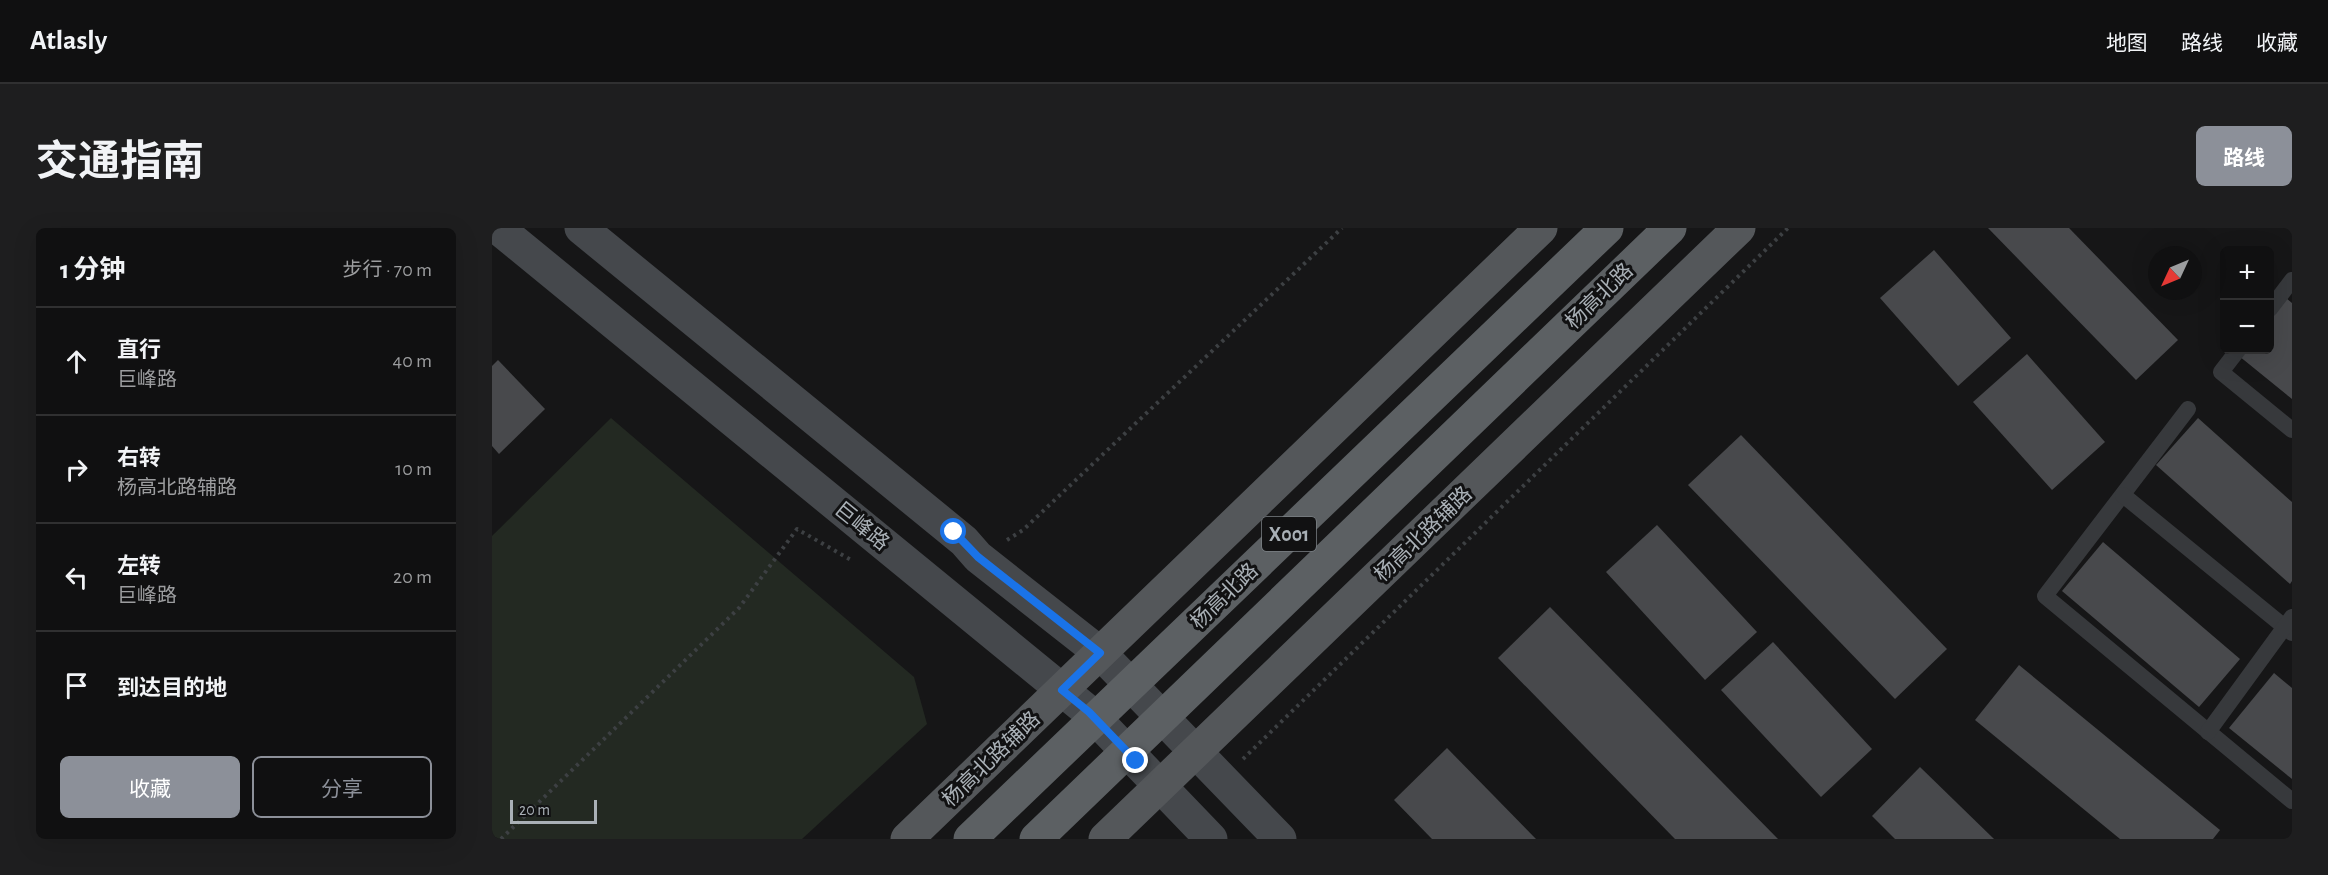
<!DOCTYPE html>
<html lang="zh">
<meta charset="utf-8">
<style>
:root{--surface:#101011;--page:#1e1e1f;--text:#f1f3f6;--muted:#9c9d9f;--line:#303031;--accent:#8c9099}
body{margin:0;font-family:"Alegreya Sans","Noto Sans SC",sans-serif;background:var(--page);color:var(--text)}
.controls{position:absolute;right:18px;top:18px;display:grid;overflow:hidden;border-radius:9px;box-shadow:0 6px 24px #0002}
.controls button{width:54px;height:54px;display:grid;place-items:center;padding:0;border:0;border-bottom:2px solid var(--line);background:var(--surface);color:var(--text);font:30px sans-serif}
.compass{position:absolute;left:1656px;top:18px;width:54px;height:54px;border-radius:50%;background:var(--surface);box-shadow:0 6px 24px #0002;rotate:226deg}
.scale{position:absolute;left:18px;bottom:15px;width:87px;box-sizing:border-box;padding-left:6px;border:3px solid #a9b0b6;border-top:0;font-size:16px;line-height:21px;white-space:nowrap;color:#a9b0b6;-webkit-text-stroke:4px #111112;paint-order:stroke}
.stop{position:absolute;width:18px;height:18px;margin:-14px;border:4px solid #1a73e8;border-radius:50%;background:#fff}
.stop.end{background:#1a73e8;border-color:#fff;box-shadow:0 2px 6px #0008}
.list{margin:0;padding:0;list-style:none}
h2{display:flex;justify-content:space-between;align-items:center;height:78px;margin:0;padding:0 24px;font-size:26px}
h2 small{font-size:20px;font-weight:400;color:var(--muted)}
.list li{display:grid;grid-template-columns:39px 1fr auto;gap:18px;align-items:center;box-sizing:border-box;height:108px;padding:0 24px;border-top:2px solid var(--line)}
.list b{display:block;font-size:22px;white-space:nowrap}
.list p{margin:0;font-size:20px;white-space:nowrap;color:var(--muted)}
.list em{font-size:20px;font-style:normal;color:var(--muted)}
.actions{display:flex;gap:12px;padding:18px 24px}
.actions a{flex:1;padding:14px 0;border:2px solid var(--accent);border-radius:9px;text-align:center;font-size:21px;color:var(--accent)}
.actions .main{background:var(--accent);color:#fff}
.icon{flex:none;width:33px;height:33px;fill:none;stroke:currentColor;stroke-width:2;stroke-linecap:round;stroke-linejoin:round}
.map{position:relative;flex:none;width:1800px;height:611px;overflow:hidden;border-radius:9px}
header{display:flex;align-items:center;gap:36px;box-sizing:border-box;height:84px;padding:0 30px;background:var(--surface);border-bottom:2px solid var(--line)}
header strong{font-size:28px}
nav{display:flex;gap:33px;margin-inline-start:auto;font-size:21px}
.intro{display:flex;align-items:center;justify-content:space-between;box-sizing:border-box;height:144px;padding:0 36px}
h1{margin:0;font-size:42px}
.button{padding:15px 27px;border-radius:9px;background:var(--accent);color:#fff;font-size:21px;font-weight:700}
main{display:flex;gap:36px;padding:0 36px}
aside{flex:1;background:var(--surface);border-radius:9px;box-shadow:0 6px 24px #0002}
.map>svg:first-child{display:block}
.green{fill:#232922}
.building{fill:#48494c}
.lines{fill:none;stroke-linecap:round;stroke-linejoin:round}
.path{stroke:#3d4043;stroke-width:4;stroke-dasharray:3 4.5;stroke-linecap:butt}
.service{stroke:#37393c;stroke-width:16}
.secondary{stroke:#45484c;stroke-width:33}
.primary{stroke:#54575a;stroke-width:33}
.trunk-bridge{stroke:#5c6063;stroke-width:33}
.route{stroke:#1a73e8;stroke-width:8}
.labels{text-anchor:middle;stroke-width:6;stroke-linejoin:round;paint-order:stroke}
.shield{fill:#111112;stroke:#7b8085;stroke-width:1.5}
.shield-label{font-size:20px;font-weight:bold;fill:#a9b0b6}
.street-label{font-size:21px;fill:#a9b0b6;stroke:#111112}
</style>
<header>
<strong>Atlasly</strong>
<nav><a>地图</a><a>路线</a><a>收藏</a></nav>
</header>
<div class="intro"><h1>交通指南</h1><a class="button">路线</a></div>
<main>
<aside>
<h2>1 分钟<small>步行 · 70 m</small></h2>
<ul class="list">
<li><svg class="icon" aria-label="ahead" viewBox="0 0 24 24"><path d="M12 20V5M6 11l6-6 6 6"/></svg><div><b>直行</b><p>巨峰路</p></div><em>40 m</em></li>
<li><svg class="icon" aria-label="right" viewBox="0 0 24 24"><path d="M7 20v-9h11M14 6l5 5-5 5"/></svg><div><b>右转</b><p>杨高北路辅路</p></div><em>10 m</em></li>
<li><svg class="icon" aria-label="left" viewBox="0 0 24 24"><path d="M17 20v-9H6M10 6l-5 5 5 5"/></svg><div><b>左转</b><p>巨峰路</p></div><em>20 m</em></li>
<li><svg class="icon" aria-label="arrive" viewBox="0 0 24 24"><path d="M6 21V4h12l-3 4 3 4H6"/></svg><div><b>到达目的地</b></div></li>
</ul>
<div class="actions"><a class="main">收藏</a><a>分享</a></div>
</aside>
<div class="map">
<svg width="1800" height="611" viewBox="0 0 1800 611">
<rect width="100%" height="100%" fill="#161617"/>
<!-- green -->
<path class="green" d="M119 190 422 449 435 496 310 611H0V308Z"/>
<!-- building -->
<g class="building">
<path d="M1496 0H1577L1686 112 1644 152Z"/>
<path d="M1442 22 1519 110 1466 158 1388 70Z"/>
<path d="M1794 70 1800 75V171L1747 128 1752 122H1778V91Z"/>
<path d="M1535 126 1613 214 1560 262 1481 174Z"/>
<path d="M6 132 53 181 7 226 0 218V138Z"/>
<path d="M1706 190 1800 274V353L1798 356 1664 237Z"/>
<path d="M1249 207 1455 421 1403 471 1196 257Z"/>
<path d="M1165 297 1265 404 1213 452 1114 344Z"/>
<path d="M1611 314 1748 431 1707 479 1570 363Z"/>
<path d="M1058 379 1286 611H1183L1006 430Z"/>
<path d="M1281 414 1380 521 1329 569 1229 462Z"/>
<path d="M1527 437 1728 602 1721 611H1628L1483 492Z"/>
<path d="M1782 445 1800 460V551L1737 500Z"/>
<path d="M955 520 1044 611H940L902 572Z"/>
<path d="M1428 539 1502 611H1403L1380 588Z"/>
</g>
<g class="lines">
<!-- path -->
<g class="path">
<path d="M515 312 531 302 850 0"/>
<path d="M751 531 1296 0"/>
<path d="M9 611 247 380 305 301 359 332"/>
</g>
<!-- service -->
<g class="service">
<path d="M1778 81 1800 52"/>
<path d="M1746 122 1729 144 1800 202"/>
<path d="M1696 181 1553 368 1800 573"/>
<path d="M1631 267 1800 405"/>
<path d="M1716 504 1800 389"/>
</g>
<!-- secondary -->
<g class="secondary">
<path d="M6 0 597 484 719 611"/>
<path d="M89 0 472 313 486 329 608 425 788 611"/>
</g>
<!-- primary -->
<g class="primary">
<path d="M415 611 1049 0"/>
<path d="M613 611 1247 0"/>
</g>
<!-- trunk-bridge -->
<g class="trunk-bridge">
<path d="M478 611 1115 0"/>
<path d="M544 611 1178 0"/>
</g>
</g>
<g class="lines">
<!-- route -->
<path class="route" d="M462 304 486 329 608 425 570 462 597 484 644 533"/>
</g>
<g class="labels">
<!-- shield labels -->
<rect class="shield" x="770" y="289" width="54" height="34" rx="4.5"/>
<g class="shield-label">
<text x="797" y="313">X001</text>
</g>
<!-- street labels -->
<g class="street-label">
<text transform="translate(1107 68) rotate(-44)" y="7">杨高北路</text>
<text transform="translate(370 298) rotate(39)" y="7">巨峰路</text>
<text transform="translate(931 306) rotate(-44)" y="7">杨高北路辅路</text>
<text transform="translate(732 368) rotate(-44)" y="7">杨高北路</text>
<text transform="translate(499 531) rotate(-44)" y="7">杨高北路辅路</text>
</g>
</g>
</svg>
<div class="controls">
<button>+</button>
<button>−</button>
</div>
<svg class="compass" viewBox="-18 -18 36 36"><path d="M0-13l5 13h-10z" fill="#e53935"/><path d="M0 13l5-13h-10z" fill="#9c9d9f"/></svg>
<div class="scale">20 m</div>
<div class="stop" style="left:462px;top:304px"></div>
<div class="stop end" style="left:644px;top:533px"></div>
</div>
</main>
